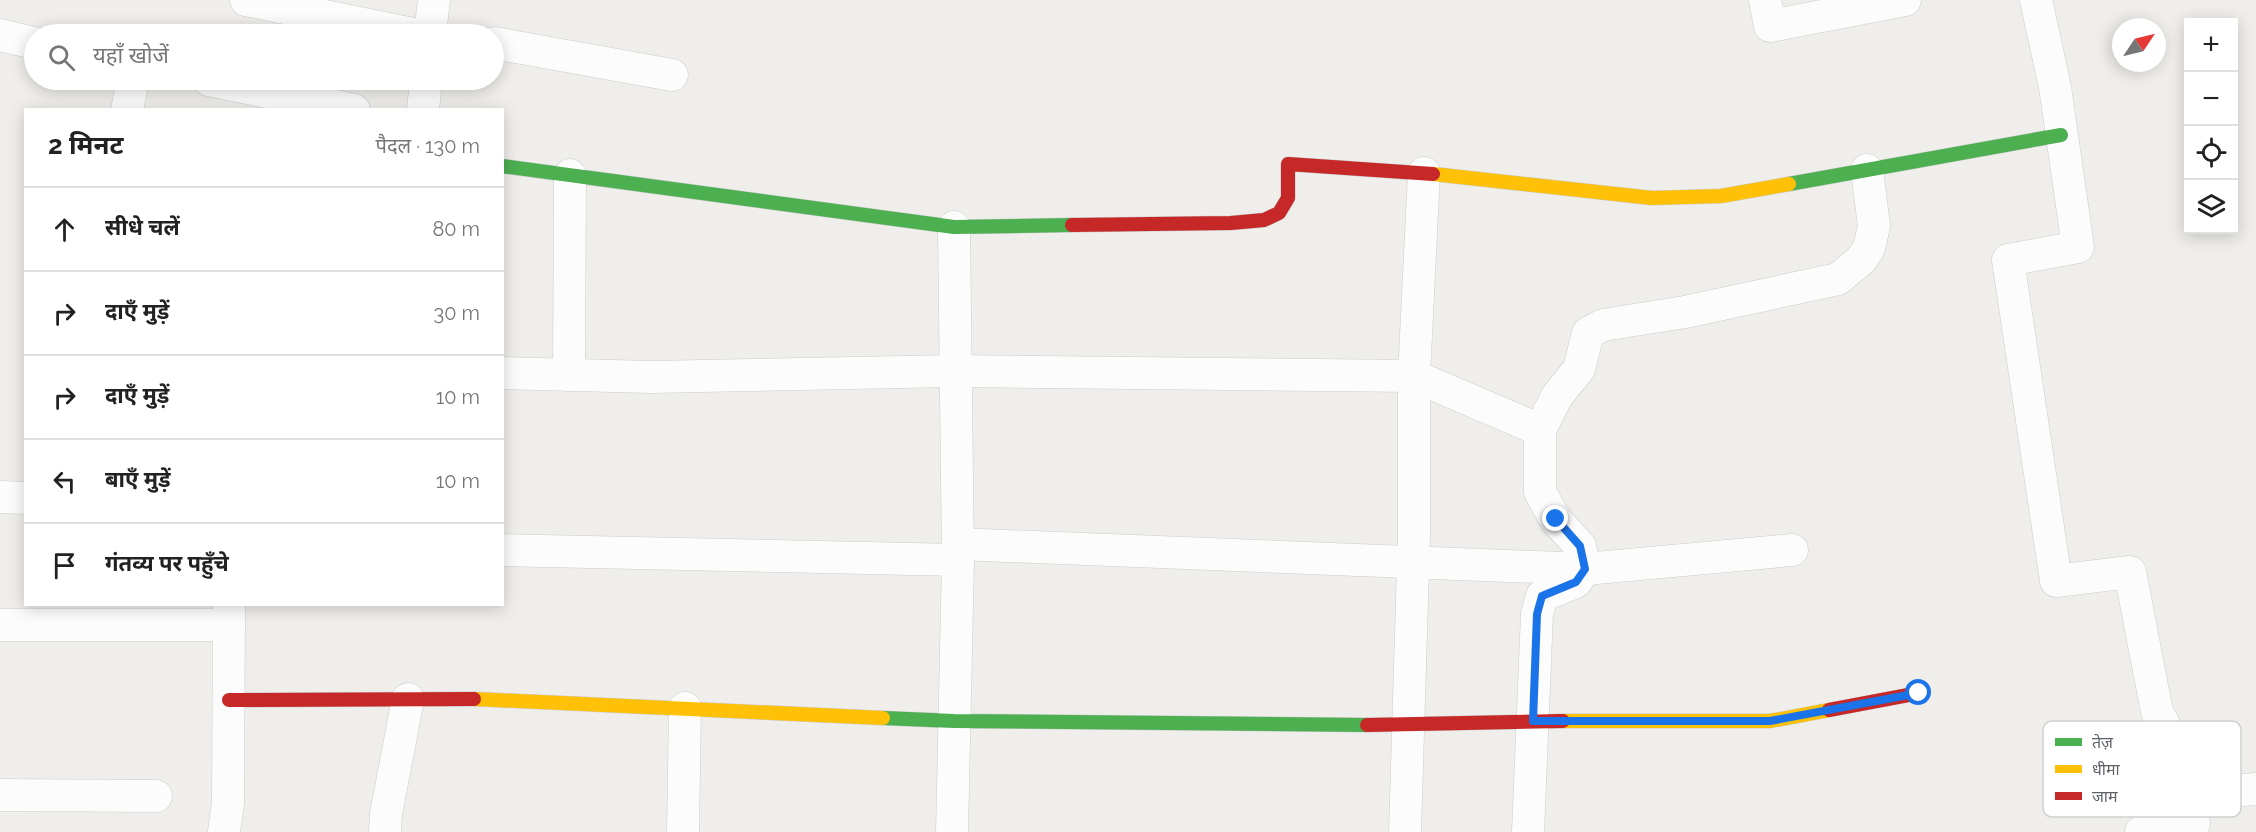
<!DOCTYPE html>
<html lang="hi">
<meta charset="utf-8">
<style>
:root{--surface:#fff;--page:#f6f6f6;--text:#222;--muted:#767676;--line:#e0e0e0}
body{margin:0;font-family:Raleway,"Noto Sans Devanagari",sans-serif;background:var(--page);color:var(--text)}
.controls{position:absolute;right:18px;top:18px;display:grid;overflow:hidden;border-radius:0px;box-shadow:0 3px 15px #0003}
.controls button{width:54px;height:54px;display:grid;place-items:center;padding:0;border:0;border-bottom:2px solid var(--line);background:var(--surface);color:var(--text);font:30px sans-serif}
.compass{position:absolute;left:2112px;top:18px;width:54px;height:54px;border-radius:50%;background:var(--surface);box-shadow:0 3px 15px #0003;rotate:55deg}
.stop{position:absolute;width:18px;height:18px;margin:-14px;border:4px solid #1a73e8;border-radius:50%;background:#fff}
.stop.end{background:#1a73e8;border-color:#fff;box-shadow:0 2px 6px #0008}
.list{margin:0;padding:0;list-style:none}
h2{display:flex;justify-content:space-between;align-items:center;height:78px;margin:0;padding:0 24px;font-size:26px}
h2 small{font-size:20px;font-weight:400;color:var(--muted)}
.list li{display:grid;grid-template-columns:39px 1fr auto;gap:18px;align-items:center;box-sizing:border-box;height:84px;padding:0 24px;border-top:2px solid var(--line)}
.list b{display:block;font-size:22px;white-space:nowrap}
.list em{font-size:20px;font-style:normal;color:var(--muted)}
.icon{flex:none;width:33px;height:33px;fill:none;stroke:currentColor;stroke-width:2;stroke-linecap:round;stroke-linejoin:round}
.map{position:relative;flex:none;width:2256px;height:832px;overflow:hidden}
.search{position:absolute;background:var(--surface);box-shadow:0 3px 15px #0003;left:24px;top:24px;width:480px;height:66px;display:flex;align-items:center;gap:15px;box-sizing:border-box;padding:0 21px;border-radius:33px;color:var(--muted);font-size:22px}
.panel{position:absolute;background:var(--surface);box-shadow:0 3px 15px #0003;left:24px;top:108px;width:480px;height:498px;border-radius:0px}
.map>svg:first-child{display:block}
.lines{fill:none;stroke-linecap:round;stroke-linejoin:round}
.street-casing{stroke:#cbcccc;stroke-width:33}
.fast-casing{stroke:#cacacb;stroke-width:15}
.slow-casing{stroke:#cacacb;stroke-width:15}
.jam-casing{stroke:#cacacb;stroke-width:15}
.street{stroke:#fdfcfc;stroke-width:32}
.fast{stroke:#4caf50;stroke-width:14}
.slow{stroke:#ffc107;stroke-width:14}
.jam{stroke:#c62828;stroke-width:14}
.route{stroke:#1a73e8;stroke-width:8}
.key{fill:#fff;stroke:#cfd0d2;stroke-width:1.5}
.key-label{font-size:16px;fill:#5f6368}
</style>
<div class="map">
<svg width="2256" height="832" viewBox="0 0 2256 832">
<rect width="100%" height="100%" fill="#efeeea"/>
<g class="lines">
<defs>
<g id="street">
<path d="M246 0 413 34"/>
<path d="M1765 0 1770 26 1905 0"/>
<path d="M2036 0 2055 87 2078 247 2008 260 2056 581 2130 572 2157 712 2178 750 2194 823 2141 832"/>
<path d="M430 34 434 0"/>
<path d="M0 35 34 43"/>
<path d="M494 43 672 75"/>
<path d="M209 80 354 110"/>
<path d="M127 110 133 80"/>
<path d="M423 110 426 80"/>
<path d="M502 373 652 377 955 371 1414 376 1540 430"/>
<path d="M569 375 570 175"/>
<path d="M0 497 26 498"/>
<path d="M958 544 1585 569 1792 550"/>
<path d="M502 550 958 560"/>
<path d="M0 625H229"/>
<path d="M0 795 156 796"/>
<path d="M2188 795 2256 789"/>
<path d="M224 832 228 803 229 605"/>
<path d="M385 832 386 814 408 699"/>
<path d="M683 832 685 708"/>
<path d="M952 832 958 560 954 227"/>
<path d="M1405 832 1414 535V376L1424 173"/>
<path d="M1528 832 1537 614 1542 596 1576 582 1585 569 1580 546 1555 519 1540 492V430L1557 396 1579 369 1588 333 1603 325 1685 312 1838 279 1861 260 1869 248 1874 226 1867 170"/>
</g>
<g id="fast">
<path d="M502 166 954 227 1072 225"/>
<path d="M1789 184 2061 135"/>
<path d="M883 718 954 721 1367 725"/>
</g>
<g id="slow">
<path d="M1433 174 1652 198 1721 196 1789 184"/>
<path d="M474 699 883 718"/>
<path d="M1563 721H1770L1829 710"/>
</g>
<g id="jam">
<path d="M1072 225 1231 223 1264 220 1279 213 1288 198V164L1433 174"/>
<path d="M229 700 474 699"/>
<path d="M1829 710 1919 693"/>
<path d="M1367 725 1563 721"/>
</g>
</defs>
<!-- street casing -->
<use href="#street" class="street-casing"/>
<!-- fast casing -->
<use href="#fast" class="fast-casing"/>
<!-- slow casing -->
<use href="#slow" class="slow-casing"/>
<!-- jam casing -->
<use href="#jam" class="jam-casing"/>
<!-- street -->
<use href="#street" class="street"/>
<!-- fast -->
<use href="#fast" class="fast"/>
<!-- slow -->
<use href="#slow" class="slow"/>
<!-- jam -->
<use href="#jam" class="jam"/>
</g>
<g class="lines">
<!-- route -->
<path class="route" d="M1556 519 1580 546 1585 569 1576 582 1542 596 1537 614 1533 721H1770L1919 693"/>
</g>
<!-- legend -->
<rect x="2043" y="721" width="198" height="96" rx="9" class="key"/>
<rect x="2055" y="738" width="27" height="8" fill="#4caf50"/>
<rect x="2055" y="765" width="27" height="8" fill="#ffc107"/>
<rect x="2055" y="792" width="27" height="8" fill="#c62828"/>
<g class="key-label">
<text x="2092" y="748">तेज़</text>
<text x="2092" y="775">धीमा</text>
<text x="2092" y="802">जाम</text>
</g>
</svg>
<div class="controls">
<button>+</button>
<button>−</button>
<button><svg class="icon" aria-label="locate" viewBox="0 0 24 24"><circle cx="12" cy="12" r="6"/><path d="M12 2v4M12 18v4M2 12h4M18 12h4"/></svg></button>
<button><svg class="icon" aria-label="layers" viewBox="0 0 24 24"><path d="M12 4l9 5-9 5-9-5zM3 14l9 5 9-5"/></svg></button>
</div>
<svg class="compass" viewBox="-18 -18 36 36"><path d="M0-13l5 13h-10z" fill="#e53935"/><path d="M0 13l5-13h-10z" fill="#767676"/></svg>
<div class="stop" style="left:1919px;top:693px"></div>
<div class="stop end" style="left:1556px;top:519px"></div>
<div class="search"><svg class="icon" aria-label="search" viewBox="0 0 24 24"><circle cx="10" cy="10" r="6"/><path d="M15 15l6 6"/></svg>यहाँ खोजें</div>
<section class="panel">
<h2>2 मिनट<small>पैदल · 130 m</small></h2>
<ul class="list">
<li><svg class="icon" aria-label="ahead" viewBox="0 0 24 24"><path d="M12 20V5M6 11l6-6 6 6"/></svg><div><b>सीधे चलें</b></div><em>80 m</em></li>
<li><svg class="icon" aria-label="right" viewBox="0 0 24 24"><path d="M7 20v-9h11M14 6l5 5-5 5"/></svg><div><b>दाएँ मुड़ें</b></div><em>30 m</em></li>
<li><svg class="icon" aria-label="right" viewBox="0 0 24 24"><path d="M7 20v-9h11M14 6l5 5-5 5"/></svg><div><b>दाएँ मुड़ें</b></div><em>10 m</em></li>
<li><svg class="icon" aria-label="left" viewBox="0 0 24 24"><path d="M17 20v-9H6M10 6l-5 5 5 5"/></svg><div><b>बाएँ मुड़ें</b></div><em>10 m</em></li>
<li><svg class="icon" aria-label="arrive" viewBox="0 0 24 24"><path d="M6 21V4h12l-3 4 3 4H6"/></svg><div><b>गंतव्य पर पहुँचे</b></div></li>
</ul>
</section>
</div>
